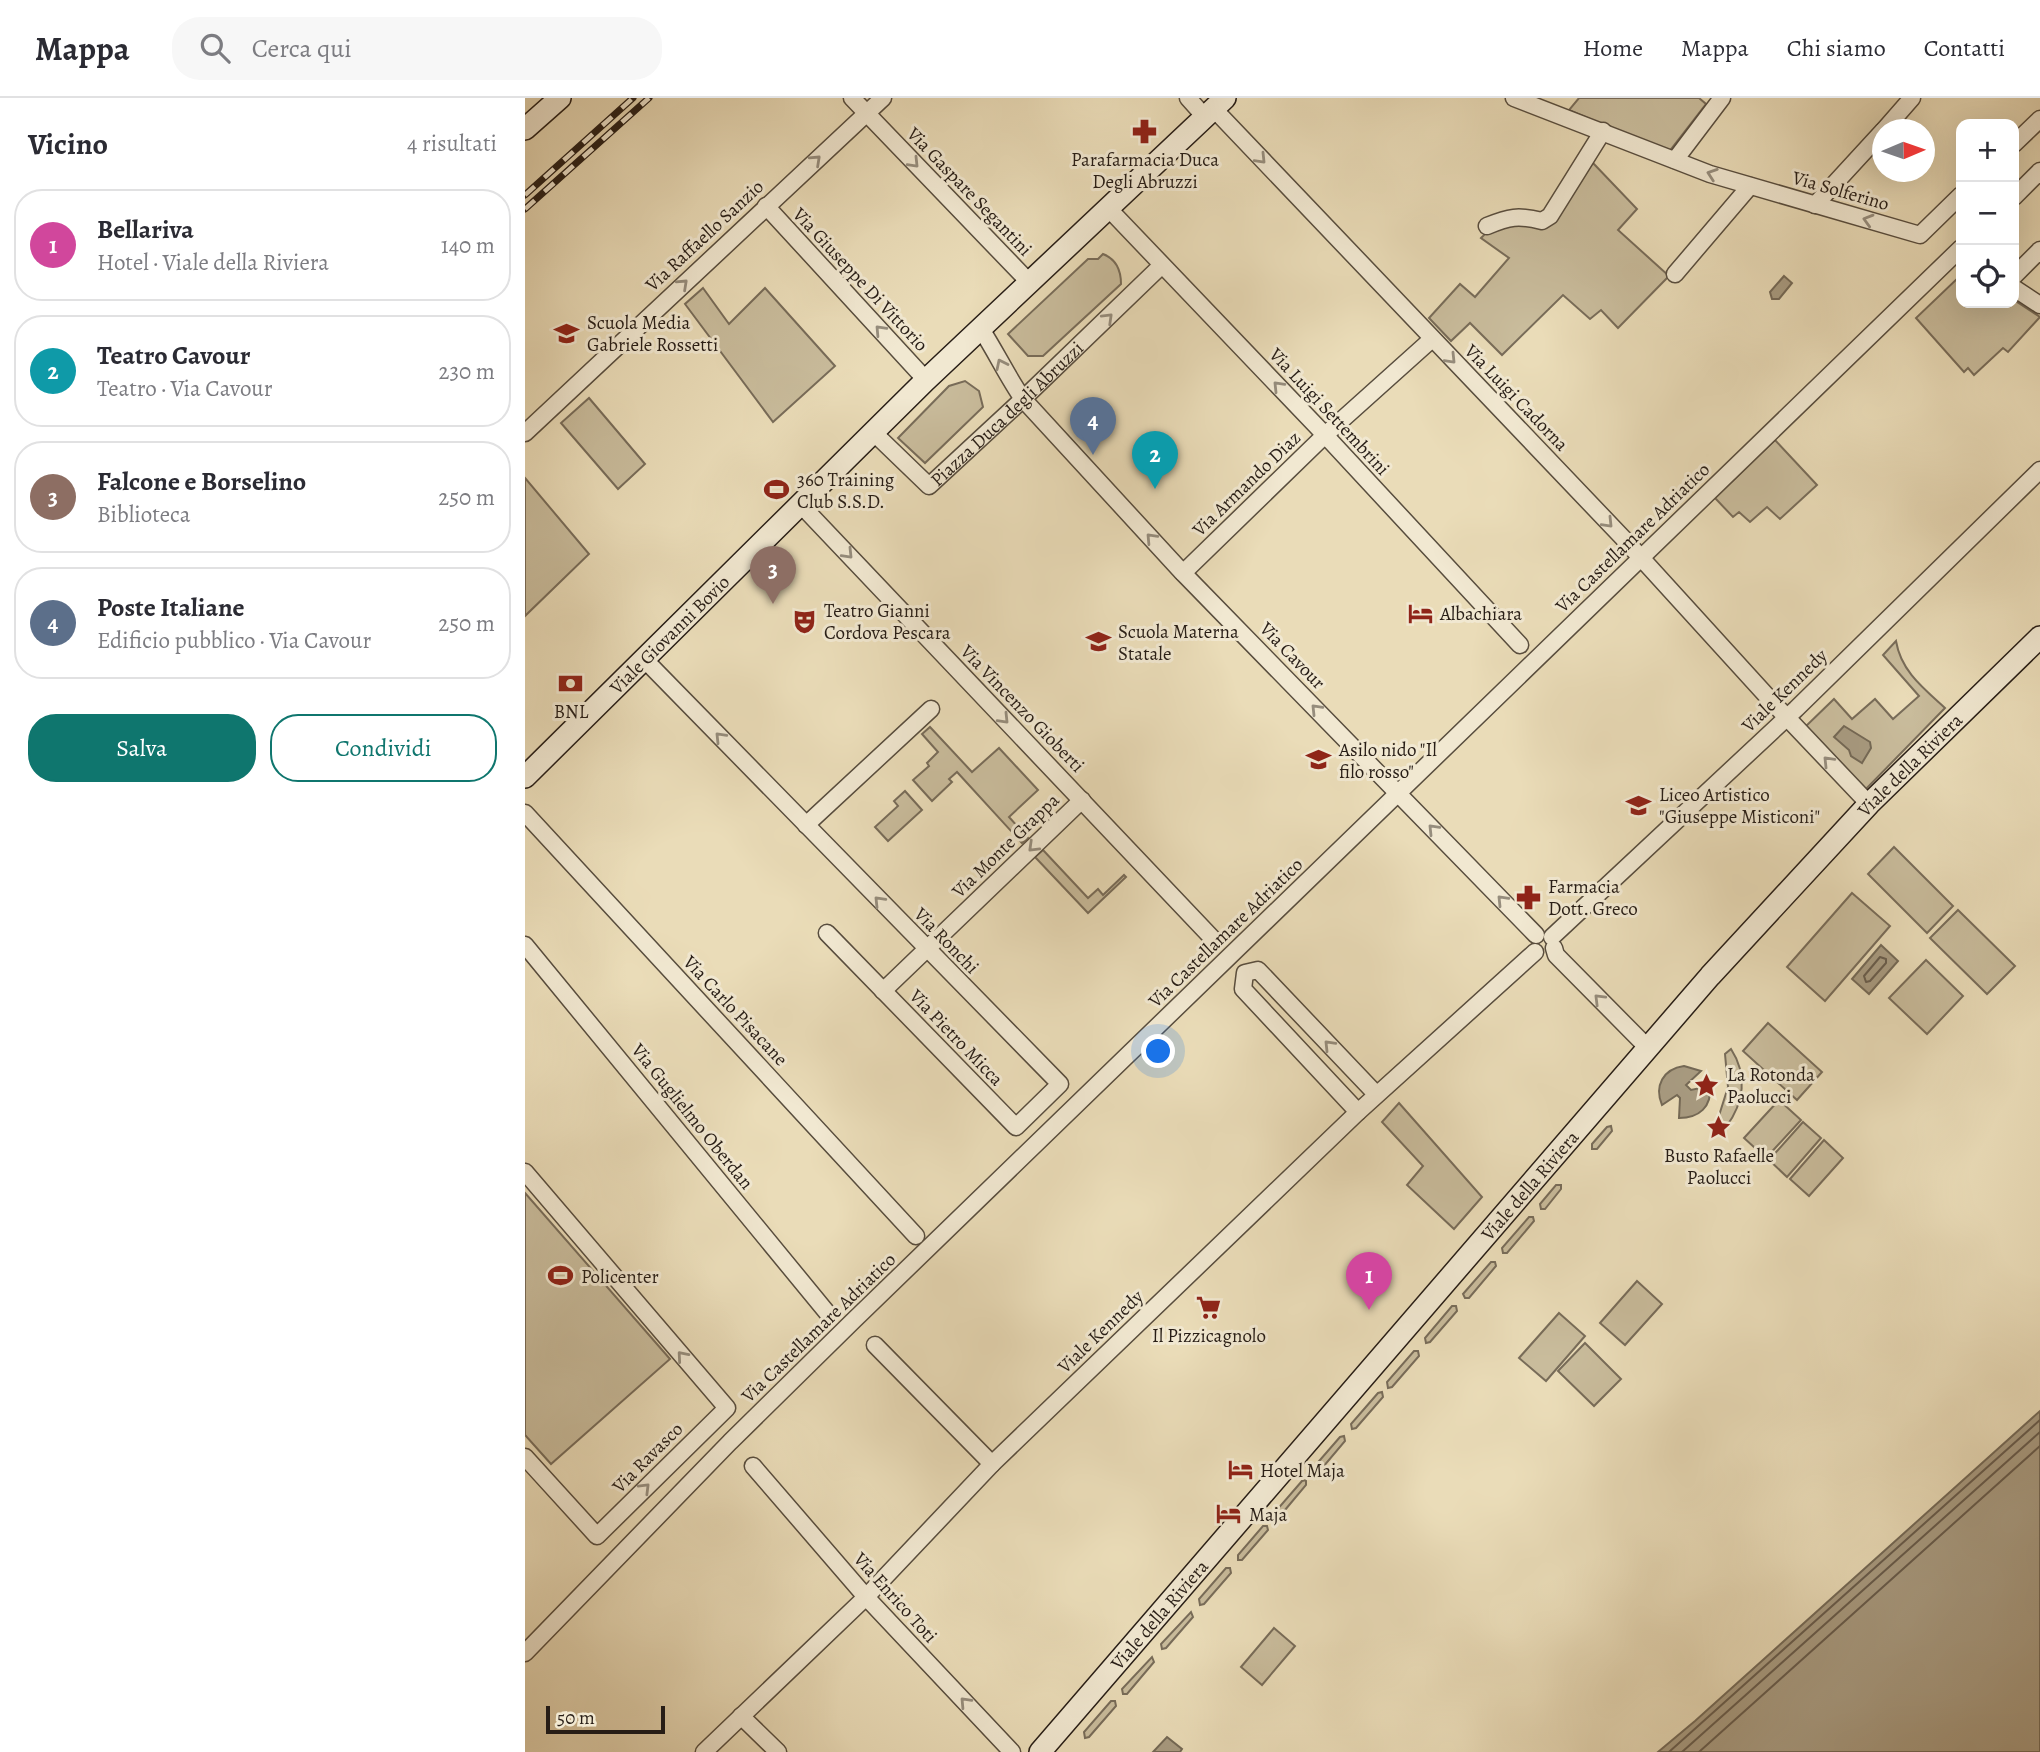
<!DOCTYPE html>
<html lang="it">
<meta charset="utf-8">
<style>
:root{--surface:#fff;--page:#f7f7f7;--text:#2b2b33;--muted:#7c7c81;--line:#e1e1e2;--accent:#0f766e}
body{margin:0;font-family:Alegreya,serif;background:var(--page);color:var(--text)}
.controls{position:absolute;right:21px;top:21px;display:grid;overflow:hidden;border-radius:14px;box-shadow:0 7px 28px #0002}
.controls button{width:63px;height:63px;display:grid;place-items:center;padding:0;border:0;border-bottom:2px solid var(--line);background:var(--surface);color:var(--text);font:35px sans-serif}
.compass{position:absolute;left:1347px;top:21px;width:63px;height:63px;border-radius:50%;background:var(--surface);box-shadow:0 7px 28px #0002;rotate:88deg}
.scale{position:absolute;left:21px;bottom:18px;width:119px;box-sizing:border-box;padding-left:7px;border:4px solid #271d16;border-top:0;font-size:19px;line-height:24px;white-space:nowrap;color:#271d16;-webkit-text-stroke:5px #f1e8d1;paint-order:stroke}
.you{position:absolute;left:634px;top:954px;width:24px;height:24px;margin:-18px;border:5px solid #fff;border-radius:50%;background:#1a73e8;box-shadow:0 0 0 10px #1a73e833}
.badge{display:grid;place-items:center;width:46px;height:46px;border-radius:50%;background:var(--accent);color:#fff;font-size:23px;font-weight:700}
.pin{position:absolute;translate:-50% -58px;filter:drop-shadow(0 2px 4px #0008)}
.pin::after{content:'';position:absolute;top:37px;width:24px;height:21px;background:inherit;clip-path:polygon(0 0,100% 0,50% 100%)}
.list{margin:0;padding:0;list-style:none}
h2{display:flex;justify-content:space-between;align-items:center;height:91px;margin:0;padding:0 28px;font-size:30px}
h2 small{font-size:23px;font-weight:400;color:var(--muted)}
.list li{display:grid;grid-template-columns:46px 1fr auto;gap:21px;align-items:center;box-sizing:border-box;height:112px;margin:0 14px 14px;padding:0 14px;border:2px solid var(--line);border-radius:28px}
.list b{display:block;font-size:26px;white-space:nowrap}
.list p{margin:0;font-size:23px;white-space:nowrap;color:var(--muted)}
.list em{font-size:23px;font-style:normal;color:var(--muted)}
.actions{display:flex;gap:14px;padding:21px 28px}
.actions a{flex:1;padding:16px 0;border:2px solid var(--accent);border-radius:28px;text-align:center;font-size:24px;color:var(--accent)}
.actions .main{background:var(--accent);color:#fff}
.icon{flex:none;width:38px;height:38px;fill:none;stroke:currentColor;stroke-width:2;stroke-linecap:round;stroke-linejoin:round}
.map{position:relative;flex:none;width:1515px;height:1654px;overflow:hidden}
header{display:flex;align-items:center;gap:42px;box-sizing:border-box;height:98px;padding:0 35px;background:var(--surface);border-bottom:2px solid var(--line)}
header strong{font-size:33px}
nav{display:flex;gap:38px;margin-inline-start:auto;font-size:24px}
.search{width:490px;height:63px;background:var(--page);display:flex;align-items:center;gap:18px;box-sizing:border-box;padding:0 24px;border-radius:28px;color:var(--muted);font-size:26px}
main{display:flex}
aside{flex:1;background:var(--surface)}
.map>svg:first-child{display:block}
.green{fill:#c9bc9c;stroke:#786c59;stroke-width:2}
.water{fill:#a89b81;stroke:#746956;stroke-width:2}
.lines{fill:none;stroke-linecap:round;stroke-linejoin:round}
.shore{stroke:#685c4c;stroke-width:2}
.street-casing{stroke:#584d3e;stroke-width:19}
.secondary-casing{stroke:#271d16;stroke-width:24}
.street{stroke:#f1e8d1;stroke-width:16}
.secondary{stroke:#f1e8d1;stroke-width:21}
.rail-casing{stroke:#271d16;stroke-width:7}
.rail{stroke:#f1e8d1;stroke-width:4.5;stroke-dasharray:13;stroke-linecap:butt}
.oneway{stroke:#968d7d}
.labels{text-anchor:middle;stroke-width:6;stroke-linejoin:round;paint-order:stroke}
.poi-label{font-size:19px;fill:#271d16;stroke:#f1e8d1;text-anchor:start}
.street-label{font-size:19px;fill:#271d16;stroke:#f1e8d1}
</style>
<header>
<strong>Mappa</strong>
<div class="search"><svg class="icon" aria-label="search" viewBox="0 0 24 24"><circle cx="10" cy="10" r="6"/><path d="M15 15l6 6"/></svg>Cerca qui</div>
<nav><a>Home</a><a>Mappa</a><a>Chi siamo</a><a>Contatti</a></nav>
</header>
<main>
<aside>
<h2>Vicino<small>4 risultati</small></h2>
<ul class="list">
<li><span class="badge" style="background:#d1479c">1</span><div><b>Bellariva</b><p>Hotel · Viale della Riviera</p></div><em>140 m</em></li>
<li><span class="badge" style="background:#0f9aa8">2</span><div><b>Teatro Cavour</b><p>Teatro · Via Cavour</p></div><em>230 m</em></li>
<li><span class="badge" style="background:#8d6e63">3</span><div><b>Falcone e Borselino</b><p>Biblioteca</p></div><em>250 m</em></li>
<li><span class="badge" style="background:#5c6f8a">4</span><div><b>Poste Italiane</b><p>Edificio pubblico · Via Cavour</p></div><em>250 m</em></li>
</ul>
<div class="actions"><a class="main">Salva</a><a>Condividi</a></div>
</aside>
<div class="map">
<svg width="1515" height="1654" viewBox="0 0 1515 1654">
<rect width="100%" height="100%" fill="#eadcb8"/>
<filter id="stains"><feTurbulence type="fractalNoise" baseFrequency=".00286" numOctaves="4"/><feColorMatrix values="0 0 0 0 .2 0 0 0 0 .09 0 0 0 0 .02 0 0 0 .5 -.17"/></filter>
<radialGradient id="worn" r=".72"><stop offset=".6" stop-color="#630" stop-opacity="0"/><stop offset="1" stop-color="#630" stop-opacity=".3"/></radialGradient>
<!-- green -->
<g class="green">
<path d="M1054 0H1174L1181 6 1143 55 1044 12Z"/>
<path d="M1068 65 1112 111 1093 132 1144 178 1093 230 1076 212 1065 221 1038 197 977 257 945 225 926 243 904 220 935 186 950 199 984 160 956 140C970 124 990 125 1010 126Z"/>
<path d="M578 156C591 161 596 173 596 186L518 258H503L483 236 563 161H573Z"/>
<path d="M1436 177V205H1489V202L1515 219 1483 254 1478 250 1449 277 1443 270 1439 274 1391 220Z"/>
<path d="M178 190 204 226 240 190 310 268 248 324 160 206Z"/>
<path d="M440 283 454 293 458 309 400 365 373 340 424 288Z"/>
<path d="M64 300 120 366 93 391 36 325Z"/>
<path d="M1250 342 1292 387 1255 421 1242 409 1225 424 1214 414 1208 419 1190 400Z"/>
<path d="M0 380 64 456 0 518Z"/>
<path d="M1371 543C1376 573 1398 590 1420 610L1339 693 1279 630 1309 601 1327 621 1350 601 1368 621 1394 598 1358 557Z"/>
<path d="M405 629 447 674 474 650 513 692 484 719 503 740 497 745 432 674 424 681 427 684 407 703 388 682 404 668 402 665 413 654 397 636Z"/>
<path d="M380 693 397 712 363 743 350 729 373 708 369 703Z"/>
<path d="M1369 749 1428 808 1402 835 1343 776Z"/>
<path d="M518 752 563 800 573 791 578 797 599 777 601 779 563 815 510 759Z"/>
<path d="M1327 795 1365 828 1300 903 1262 869Z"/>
<path d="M1433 812 1490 868 1462 896 1405 840Z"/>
<path d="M1401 862 1438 898 1402 936 1364 900Z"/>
<path d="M1243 925 1297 974 1272 1002 1218 953Z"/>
<path d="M1206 951C1223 977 1219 1005 1201 1029L1192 1024 1203 989 1200 956Z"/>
<path d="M1254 1002 1276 1022 1241 1060 1219 1040Z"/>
<path d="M874 1005 957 1099 929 1131 882 1087 898 1068 857 1024Z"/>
<path d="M1278 1024 1296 1040 1262 1079 1244 1062Z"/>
<path d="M1086 1028 1087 1033 1072 1051H1067V1046L1082 1029Z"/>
<path d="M1299 1042 1318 1060 1284 1098 1265 1081Z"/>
<path d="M1031 1087H1036V1091L1020 1111H1016L1015 1106Z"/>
<path d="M0 1095 145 1261 26 1366 0 1337Z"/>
<path d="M1004 1119H1008L1009 1123 982 1155H978L977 1150Z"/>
<path d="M966 1164H970L971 1168 944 1200H940L938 1196Z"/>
<path d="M1112 1183 1137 1206 1100 1247 1075 1225Z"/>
<path d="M931 1208 932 1213 905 1244 901 1245 900 1240 927 1208Z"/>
<path d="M1034 1215 1060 1238 1021 1283 994 1260Z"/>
<path d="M1060 1245 1096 1281 1069 1308 1033 1273Z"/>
<path d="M889 1253H893L894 1258 867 1289 863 1290 862 1284Z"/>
<path d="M857 1294 858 1299 831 1330 827 1331 826 1326 853 1295Z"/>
<path d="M819 1338 820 1343 793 1375H789L788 1370 815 1339Z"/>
<path d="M781 1382V1387L755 1418 750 1419V1414L777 1383Z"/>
<path d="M738 1428H742L743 1432 717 1462H713V1457Z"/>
<path d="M701 1470H705L706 1475 679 1506 675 1507 674 1501Z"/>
<path d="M666 1514 668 1519 641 1550 637 1551 636 1546Z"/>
<path d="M749 1530 770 1548 737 1587 716 1569Z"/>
<path d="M627 1559 629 1564 602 1596H598L597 1591Z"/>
<path d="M586 1603H590L591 1608 564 1639 560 1640 559 1634Z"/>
</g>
<!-- water -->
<g class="water">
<path d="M1259 178 1267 185 1254 201H1247L1245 194Z"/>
<path d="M1319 628 1345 644 1346 650 1337 665 1326 658 1324 652 1309 639Z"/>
<path d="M1356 847 1373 863 1344 896 1327 881Z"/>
<path d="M1159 968 1176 973 1161 987 1166 992 1185 988C1187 1009 1174 1020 1154 1020L1155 1000 1152 997 1137 1007C1129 988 1138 971 1159 968Z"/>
<path d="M1515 1313V1654H1133L1170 1623Z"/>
<path d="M642 1639 657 1651 655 1654H628Z"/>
</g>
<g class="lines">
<!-- shore -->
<g class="shore">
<path d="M1355 859 1361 861V865L1345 883 1341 884 1339 878Z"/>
<path d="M1144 1654 1515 1322"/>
<path d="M1157 1654 1515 1334"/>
<path d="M1174 1654 1515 1348"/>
</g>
<defs>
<g id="street">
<path d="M327 0 504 184"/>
<path d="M663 0 680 19"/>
<path d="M989 0 1185 76 1395 137 1436 97"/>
<path d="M689 11 1098 440 1251 608 1344 706"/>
<path d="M1359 32 1387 0"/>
<path d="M1489 46 1515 21"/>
<path d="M1150 62 1197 0"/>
<path d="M1489 99 1515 73"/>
<path d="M1290 107 1358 33"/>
<path d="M241 108 401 282"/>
<path d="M583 110 800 337 995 547"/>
<path d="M962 128C984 119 993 117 1017 123L1025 118 1078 33"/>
<path d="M1150 176 1225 88"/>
<path d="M1489 178 1515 152"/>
<path d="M1489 190 1515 207"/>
<path d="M456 231C471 254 482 278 498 301L657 474 1011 837"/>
<path id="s1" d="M348 334 404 388 498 301 637 167"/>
<path d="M0 335 358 0"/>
<path d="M276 407 689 842"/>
<path d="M658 475 800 337 907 241"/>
<path d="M120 562 535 986 491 1029 302 835"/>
<path d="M0 715 391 1138"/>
<path d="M281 727 406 611"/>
<path d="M1027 839 1271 611 1515 372"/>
<path d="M0 847 304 1217"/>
<path d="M1029 850 1031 857 1122 949"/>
<path d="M358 893 557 702"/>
<path d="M833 1014 718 891 720 875 733 872 851 996"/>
<path d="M0 1074 202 1310 72 1438 0 1359"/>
<path d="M350 1247 467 1366"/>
<path d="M228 1368 341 1499 487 1654"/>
<path d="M0 1555 205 1344 328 1223 1436 150"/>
<path d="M216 1618 253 1654"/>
<path d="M179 1654 341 1499 467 1366 833 1014 1010 854"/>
</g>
<g id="secondary">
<path d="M0 31 35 0"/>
<path id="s2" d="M0 679 401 282 700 0"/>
<path id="s3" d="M515 1654 1185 878 1344 706 1515 539"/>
</g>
</defs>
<!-- street casing -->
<use href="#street" class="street-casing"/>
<!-- secondary casing -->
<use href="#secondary" class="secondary-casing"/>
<!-- street -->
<use href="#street" class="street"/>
<!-- secondary -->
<use href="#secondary" class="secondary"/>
<defs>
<g id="rail">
<path d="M0 97 108 0"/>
<path d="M0 111 124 0"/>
</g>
</defs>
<!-- rail casing -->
<use href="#rail" class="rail-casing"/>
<!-- rail -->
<use href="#rail" class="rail"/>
</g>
<!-- one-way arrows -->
<defs><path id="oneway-chevron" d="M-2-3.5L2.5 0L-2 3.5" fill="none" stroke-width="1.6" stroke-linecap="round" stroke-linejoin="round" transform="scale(1.75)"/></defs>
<g class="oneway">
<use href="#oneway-chevron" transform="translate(736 61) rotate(46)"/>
<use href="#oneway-chevron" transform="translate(291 62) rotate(-43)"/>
<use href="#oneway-chevron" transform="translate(389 65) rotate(46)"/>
<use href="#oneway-chevron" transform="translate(1187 76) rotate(-161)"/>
<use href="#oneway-chevron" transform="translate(1343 122) rotate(-164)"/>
<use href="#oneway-chevron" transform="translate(158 186) rotate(-43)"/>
<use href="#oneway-chevron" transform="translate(583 220) rotate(-44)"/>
<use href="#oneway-chevron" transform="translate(355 232) rotate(-133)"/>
<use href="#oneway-chevron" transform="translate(926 261) rotate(46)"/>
<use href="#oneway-chevron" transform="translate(476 266) rotate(-116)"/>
<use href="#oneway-chevron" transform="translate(753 288) rotate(-134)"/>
<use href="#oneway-chevron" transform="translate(1083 425) rotate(46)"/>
<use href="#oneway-chevron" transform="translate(626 440) rotate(-133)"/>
<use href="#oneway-chevron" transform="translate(323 456) rotate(46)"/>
<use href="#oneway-chevron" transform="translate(791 611) rotate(-134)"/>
<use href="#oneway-chevron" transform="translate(479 621) rotate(46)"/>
<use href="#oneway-chevron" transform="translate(195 639) rotate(-134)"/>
<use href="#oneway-chevron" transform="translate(1303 663) rotate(-134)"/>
<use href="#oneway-chevron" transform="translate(908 731) rotate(-134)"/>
<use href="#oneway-chevron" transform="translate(508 749) rotate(136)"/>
<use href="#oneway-chevron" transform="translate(977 802) rotate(-134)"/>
<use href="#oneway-chevron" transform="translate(354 803) rotate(-134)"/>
<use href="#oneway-chevron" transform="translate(1074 901) rotate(-135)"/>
<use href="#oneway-chevron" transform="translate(804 947) rotate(-134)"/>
<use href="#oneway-chevron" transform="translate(157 1258) rotate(-131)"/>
<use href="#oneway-chevron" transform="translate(120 1390) rotate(-45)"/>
<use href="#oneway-chevron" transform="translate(440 1604) rotate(-133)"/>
</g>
<!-- icons -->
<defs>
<symbol id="pharmacy-bare" viewBox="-9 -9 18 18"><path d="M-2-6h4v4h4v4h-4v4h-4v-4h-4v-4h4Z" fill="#8f2418" stroke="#f1e8d1" stroke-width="2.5" paint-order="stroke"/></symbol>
<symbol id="school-bare" viewBox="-9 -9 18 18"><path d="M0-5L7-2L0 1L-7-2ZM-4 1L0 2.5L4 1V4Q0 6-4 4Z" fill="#8f2418" stroke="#f1e8d1" stroke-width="2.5" paint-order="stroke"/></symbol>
<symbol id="stadium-bare" viewBox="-9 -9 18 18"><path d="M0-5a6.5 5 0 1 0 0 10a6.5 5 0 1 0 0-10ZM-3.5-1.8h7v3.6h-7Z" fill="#8f2418" stroke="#f1e8d1" stroke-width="2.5" paint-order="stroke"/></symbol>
<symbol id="hotel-bare" viewBox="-9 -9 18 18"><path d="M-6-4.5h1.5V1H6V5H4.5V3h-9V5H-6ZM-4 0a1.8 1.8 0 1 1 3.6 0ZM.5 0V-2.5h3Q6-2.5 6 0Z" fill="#8f2418" stroke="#f1e8d1" stroke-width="2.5" paint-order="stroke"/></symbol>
<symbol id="theatre-bare" viewBox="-9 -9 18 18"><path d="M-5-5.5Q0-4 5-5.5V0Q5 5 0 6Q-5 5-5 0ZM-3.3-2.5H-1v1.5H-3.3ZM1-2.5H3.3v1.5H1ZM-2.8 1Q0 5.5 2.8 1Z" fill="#8f2418" stroke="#f1e8d1" stroke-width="2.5" paint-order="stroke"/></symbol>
<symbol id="bank-bare" viewBox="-9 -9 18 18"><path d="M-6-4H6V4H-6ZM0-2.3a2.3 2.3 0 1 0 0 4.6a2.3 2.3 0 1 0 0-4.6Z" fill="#8f2418" stroke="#f1e8d1" stroke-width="2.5" paint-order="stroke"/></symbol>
<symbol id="sight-bare" viewBox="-9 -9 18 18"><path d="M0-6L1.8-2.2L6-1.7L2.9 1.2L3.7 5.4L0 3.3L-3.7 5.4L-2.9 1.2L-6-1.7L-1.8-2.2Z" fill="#8f2418" stroke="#f1e8d1" stroke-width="2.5" paint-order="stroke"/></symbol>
<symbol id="supermarket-bare" viewBox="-9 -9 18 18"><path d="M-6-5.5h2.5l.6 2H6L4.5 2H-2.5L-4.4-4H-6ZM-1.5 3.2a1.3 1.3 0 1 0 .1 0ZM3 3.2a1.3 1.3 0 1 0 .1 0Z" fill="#8f2418" stroke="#f1e8d1" stroke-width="2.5" paint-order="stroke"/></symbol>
</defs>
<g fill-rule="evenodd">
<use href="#pharmacy-bare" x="602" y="16" width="35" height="35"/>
<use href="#school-bare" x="24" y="218" width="35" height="35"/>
<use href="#stadium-bare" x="234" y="374" width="35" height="35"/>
<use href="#hotel-bare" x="878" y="498" width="35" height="35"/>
<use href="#theatre-bare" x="262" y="506" width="35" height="35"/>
<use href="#school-bare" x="556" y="526" width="35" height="35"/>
<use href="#bank-bare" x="28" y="568" width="35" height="35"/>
<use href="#school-bare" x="776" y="644" width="35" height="35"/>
<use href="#school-bare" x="1096" y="690" width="35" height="35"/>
<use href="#pharmacy-bare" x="986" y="782" width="35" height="35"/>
<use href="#sight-bare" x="1164" y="970" width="35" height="35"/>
<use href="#sight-bare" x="1176" y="1012" width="35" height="35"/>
<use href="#stadium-bare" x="18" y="1160" width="35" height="35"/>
<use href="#supermarket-bare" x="666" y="1192" width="35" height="35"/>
<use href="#hotel-bare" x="698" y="1354" width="35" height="35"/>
<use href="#hotel-bare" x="686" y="1398" width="35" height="35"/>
</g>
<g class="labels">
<!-- poi labels -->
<g class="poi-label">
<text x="620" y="68" text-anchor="middle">Parafarmacia Duca<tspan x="620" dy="22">Degli Abruzzi</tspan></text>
<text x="62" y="231">Scuola Media<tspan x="62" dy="22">Gabriele Rossetti</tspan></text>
<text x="272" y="388">360 Training<tspan x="272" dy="22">Club S.S.D.</tspan></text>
<text x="299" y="519">Teatro Gianni<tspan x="299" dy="22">Cordova Pescara</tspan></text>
<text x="915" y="522">Albachiara</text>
<text x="593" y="540">Scuola Materna<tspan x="593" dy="22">Statale</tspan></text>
<text x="46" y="620" text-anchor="middle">BNL</text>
<text x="814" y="658">Asilo nido "Il<tspan x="814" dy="22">filo rosso"</tspan></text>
<text x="1134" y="703">Liceo Artistico<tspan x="1134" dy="22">"Giuseppe Misticoni"</tspan></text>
<text x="1023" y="795">Farmacia<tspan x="1023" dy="22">Dott. Greco</tspan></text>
<text x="1202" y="983">La Rotonda<tspan x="1202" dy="22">Paolucci</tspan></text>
<text x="1194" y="1064" text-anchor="middle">Busto Rafaelle<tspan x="1194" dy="22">Paolucci</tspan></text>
<text x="56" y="1185">Policenter</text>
<text x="684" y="1244" text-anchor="middle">Il Pizzicagnolo</text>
<text x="735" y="1379">Hotel Maja</text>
<text x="724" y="1423">Maja</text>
</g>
<!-- street labels -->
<g class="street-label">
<text transform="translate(1316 92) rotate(16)" y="7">Via Solferino</text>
<text transform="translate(445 93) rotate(46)" y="7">Via Gaspare Segantini</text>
<text transform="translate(179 137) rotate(-43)" y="7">Via Raffaello Sanzio</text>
<text transform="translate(336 181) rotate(47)" y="7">Via Giuseppe Di Vittorio</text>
<text transform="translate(992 299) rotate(46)" y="7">Via Luigi Cadorna</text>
<text dy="7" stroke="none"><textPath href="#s1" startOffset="184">Piazza Duca degli Abruzzi</textPath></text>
<text transform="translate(805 313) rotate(47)" y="7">Via Luigi Settembrini</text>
<text transform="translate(721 385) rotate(-44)" y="7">Via Armando Diaz</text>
<text transform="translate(1107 439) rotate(-44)" y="7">Via Castellamare Adriatico</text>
<text dy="7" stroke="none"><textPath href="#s2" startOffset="203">Viale Giovanni Bovio</textPath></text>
<text transform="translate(768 557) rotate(46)" y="7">Via Cavour</text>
<text transform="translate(1259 592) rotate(-44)" y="7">Viale Kennedy</text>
<text transform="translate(498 610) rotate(46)" y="7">Via Vincenzo Gioberti</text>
<text dy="7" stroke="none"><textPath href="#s3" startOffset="1316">Viale della Riviera</textPath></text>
<text transform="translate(480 747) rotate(-44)" y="7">Via Monte Grappa</text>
<text transform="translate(700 834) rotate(-44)" y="7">Via Castellamare Adriatico</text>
<text transform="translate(422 842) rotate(46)" y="7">Via Ronchi</text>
<text transform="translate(211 912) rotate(47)" y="7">Via Carlo Pisacane</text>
<text transform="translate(432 939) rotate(46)" y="7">Via Pietro Micca</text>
<text transform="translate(168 1018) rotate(51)" y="7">Via Guglielmo Oberdan</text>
<text dy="7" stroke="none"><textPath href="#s3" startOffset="749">Viale della Riviera</textPath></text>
<text transform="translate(293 1229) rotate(-44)" y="7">Via Castellamare Adriatico</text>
<text transform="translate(575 1233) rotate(-44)" y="7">Viale Kennedy</text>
<text transform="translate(122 1359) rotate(-45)" y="7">Via Ravasco</text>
<text transform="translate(371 1499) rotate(48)" y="7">Via Enrico Toti</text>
<text dy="7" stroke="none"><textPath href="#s3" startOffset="182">Viale della Riviera</textPath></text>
</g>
</g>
<rect width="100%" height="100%" filter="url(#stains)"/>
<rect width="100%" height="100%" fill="url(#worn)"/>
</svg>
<div class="controls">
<button>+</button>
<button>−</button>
<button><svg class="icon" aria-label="locate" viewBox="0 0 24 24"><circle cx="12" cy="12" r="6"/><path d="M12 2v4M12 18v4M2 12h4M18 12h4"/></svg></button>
</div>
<svg class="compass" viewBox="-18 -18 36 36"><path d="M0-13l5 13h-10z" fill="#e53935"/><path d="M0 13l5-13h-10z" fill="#7c7c81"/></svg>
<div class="scale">50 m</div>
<div class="you"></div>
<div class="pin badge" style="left:844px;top:1212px;background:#d1479c">1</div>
<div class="pin badge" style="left:630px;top:391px;background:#0f9aa8">2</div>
<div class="pin badge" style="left:248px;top:506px;background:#8d6e63">3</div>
<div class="pin badge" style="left:568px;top:357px;background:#5c6f8a">4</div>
</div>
</main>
